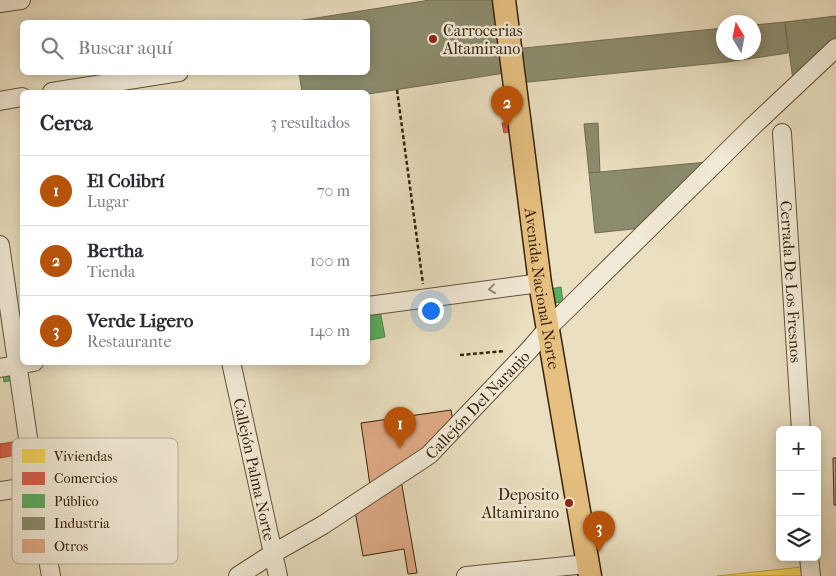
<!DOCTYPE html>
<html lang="es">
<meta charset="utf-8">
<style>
:root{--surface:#fff;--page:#f2f2f3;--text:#2b2b33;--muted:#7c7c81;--line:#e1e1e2;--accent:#b45309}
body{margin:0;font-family:"IM FELL French Canon",serif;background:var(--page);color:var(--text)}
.controls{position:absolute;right:15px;bottom:15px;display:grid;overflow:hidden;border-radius:8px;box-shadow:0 2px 12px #0003}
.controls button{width:45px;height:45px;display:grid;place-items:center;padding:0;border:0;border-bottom:1px solid var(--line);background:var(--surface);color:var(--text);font:25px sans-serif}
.compass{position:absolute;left:716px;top:15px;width:45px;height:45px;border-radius:50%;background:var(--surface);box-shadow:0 2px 12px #0003;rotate:350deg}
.you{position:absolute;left:430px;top:310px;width:18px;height:18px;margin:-12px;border:4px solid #fff;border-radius:50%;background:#1a73e8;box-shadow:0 0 0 8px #1a73e833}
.badge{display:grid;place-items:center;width:32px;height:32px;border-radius:50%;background:var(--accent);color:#fff;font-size:16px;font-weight:700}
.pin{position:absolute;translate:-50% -41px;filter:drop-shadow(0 1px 2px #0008)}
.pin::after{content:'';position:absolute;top:26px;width:18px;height:15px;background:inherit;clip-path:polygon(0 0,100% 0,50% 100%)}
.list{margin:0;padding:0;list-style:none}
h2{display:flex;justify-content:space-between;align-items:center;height:65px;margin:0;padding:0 20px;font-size:21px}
h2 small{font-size:16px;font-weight:400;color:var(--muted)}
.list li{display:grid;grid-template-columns:32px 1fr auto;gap:15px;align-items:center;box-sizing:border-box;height:70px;padding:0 20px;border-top:1px solid var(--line)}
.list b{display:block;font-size:19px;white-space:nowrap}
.list p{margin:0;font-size:16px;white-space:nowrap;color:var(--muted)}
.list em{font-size:16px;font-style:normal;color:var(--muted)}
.icon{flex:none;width:28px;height:28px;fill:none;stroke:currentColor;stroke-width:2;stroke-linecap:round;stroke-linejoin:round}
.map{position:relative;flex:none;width:836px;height:576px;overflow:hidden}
.search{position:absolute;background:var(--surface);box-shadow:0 2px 12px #0003;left:20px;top:20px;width:350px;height:55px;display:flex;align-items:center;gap:12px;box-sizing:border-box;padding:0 18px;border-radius:8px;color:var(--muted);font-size:19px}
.panel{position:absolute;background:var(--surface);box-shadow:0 2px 12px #0003;left:20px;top:90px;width:350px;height:275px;border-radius:8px}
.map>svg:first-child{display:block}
.homes{fill:#f6d55c;stroke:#bd9f44}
.shops{fill:#d6604d;stroke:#a74d3a}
.public{fill:#5aae61;stroke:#508448}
.industry{fill:#8c8c6e;stroke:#736c51}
.building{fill:#dfaa86;stroke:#38220c}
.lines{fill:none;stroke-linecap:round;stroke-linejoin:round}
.minor-casing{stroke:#645139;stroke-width:20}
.major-casing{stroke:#38220c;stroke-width:25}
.path{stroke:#38220c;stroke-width:2.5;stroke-dasharray:4 2.5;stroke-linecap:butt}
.minor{stroke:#f1ead6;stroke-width:18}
.major{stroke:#e5c080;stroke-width:22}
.oneway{stroke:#948671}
.poi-dot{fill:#8f2418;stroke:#f1ead6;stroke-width:2}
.labels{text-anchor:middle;stroke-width:5;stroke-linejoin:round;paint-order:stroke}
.poi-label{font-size:16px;fill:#38220c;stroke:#f1ead6;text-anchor:start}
.street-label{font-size:16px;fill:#38220c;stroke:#f1ead6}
.key{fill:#f1ead6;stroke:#baae99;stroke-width:1}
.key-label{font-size:14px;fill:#38220c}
</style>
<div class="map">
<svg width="836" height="576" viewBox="0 0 836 576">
<rect width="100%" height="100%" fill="#eadfc0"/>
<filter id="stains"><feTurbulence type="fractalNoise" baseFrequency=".004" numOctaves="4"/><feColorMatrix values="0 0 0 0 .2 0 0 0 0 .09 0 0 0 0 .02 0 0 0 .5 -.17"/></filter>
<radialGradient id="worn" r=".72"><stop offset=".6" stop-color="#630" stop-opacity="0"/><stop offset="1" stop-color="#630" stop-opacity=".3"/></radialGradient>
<!-- homes -->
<path class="homes" d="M810 566 811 576H717Z"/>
<!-- shops -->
<g class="shops">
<path d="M510 122 512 131 504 133 502 123Z"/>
<path d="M25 440 27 453 0 458V444Z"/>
</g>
<!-- public -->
<g class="public">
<path d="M561 287 563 302 552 303 550 289Z"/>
<path d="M380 310 385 337 370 340 368 327V313Z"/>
<path d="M11 373 13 380 4 382 3 374Z"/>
</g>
<!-- industry -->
<g class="industry">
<path d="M430 0H493L505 73 368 94V92H302L299 72H368V22H291Z"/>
<path d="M836 16V45L794 87 785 22Z"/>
<path d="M785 22 788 53 727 62 518 83 514 49 724 28V52H754V25Z"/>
<path d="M598 123 600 173H589L584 124Z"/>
<path d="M718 161 651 227 595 233 589 173Z"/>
</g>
<!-- building -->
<g class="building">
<path d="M451 410 454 429 371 492 361 423Z"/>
<path d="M833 458H836V505H834Z"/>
<path d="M401 480 417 573 408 574 404 549 363 556 355 511Z"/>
</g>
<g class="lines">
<defs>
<g id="minor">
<path d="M0 3 21 0"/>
<path d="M52 92 179 72"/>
<path d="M0 101 22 97"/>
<path id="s1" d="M782 133 801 430"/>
<path d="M0 245 35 486 51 576"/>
<path d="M368 306 540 283"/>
<path id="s2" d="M231 362 278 576"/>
<path d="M0 368 34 362"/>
<path d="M0 491 35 486"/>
<path d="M809 557 811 576"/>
<path id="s3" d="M238 576 272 554 323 525 429 455 530 349 548 328 754 125 836 48"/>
<path d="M466 576 587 564"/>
</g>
<g id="major">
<path id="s4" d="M504 0 540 283 590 576"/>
</g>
</defs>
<!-- minor casing -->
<use href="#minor" class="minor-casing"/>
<!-- major casing -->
<use href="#major" class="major-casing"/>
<!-- path -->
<g class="path">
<path d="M397 90 423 284"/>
<path d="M460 355 505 351"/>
</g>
<!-- minor -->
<use href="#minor" class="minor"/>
<!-- major -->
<use href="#major" class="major"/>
</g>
<!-- one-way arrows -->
<defs><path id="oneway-chevron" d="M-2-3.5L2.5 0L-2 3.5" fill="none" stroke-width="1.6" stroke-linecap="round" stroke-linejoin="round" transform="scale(1.25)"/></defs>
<use class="oneway" href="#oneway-chevron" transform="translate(492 289) rotate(173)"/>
<!-- markers -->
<g class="poi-dot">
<circle cx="433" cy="39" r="5"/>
<circle cx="569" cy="503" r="5"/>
</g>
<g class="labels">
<!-- poi labels -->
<g class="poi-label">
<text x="443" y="36">Carrocerias<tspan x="443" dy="18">Altamirano</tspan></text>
<text x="559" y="500" text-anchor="end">Deposito<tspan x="559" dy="18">Altamirano</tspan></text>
</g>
<!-- street labels -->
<g class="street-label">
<text dy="6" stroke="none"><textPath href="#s1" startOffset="149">Cerrada De Los Fresnos</textPath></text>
<text dy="6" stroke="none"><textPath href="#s4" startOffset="291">Avenida Nacional Norte</textPath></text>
<text dy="6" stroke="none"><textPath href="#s3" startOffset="296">Callejón Del Naranjo</textPath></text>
<text dy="6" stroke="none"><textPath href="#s2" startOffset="110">Callejón Palma Norte</textPath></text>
</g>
</g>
<!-- legend -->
<rect x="12" y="438" width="166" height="126" rx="8" class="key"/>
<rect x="22" y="449" width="23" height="14" fill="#f6d55c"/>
<rect x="22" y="472" width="23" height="13" fill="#d6604d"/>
<rect x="22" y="494" width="23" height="14" fill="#5aae61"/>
<rect x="22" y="517" width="23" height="13" fill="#8c8c6e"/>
<rect x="22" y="539" width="23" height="14" fill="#dfaa86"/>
<g class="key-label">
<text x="54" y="461">Viviendas</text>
<text x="54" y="483">Comercios</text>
<text x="54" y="506">Público</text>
<text x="54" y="528">Industria</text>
<text x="54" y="551">Otros</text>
</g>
<rect width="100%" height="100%" filter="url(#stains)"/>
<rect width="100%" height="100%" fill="url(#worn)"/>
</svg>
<div class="controls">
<button>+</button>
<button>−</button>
<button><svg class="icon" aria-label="layers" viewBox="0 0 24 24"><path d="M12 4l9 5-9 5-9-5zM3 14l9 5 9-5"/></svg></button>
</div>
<svg class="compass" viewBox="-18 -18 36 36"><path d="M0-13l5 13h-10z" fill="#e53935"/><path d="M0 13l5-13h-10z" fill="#7c7c81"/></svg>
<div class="you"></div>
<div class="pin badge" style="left:400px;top:448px">1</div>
<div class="pin badge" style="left:507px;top:127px">2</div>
<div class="pin badge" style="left:599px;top:552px">3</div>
<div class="search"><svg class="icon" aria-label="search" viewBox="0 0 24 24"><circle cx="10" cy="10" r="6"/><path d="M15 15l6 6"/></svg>Buscar aquí</div>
<section class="panel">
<h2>Cerca<small>3 resultados</small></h2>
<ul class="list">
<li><span class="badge">1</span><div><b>El Colibrí</b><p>Lugar</p></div><em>70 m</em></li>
<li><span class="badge">2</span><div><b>Bertha</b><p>Tienda</p></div><em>100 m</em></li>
<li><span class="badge">3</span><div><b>Verde Ligero</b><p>Restaurante</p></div><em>140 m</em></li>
</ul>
</section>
</div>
